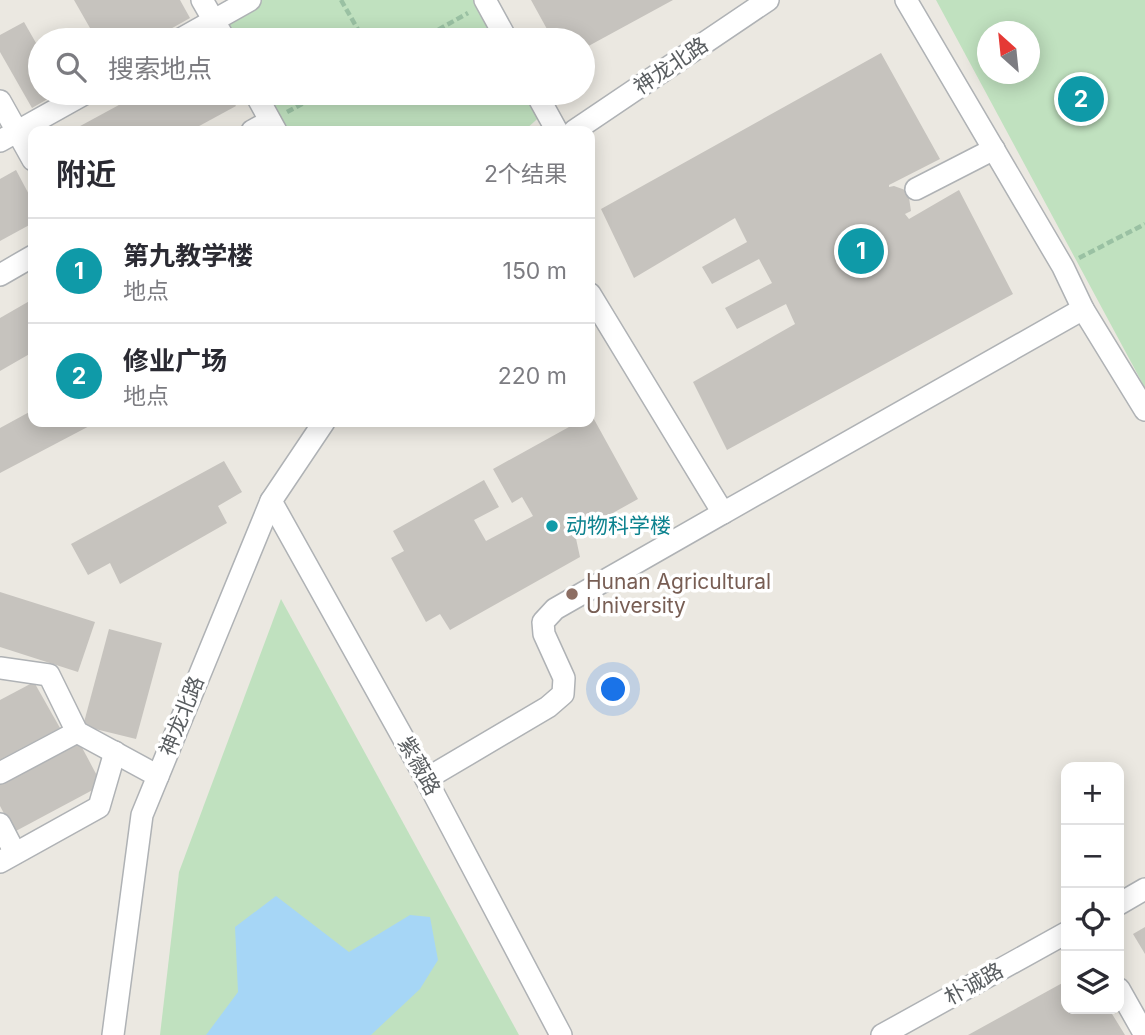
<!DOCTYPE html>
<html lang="zh">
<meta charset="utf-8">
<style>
:root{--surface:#fff;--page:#f7f7f7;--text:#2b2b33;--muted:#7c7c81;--line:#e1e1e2;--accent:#d93025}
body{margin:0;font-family:Inter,"Noto Sans SC",sans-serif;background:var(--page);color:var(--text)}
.controls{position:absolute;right:21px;bottom:21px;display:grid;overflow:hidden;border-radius:14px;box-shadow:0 4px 18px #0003}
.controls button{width:63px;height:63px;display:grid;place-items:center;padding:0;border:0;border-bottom:2px solid var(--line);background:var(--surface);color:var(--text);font:35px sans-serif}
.compass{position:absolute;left:977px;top:21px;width:63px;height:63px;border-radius:50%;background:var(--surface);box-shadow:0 4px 18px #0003;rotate:333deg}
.you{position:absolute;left:614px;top:690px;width:24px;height:24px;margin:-18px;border:5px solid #fff;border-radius:50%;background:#1a73e8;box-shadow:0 0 0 10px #1a73e833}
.badge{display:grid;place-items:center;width:46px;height:46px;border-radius:50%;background:var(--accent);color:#fff;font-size:23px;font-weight:700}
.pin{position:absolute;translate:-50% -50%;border:4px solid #fff;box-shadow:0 2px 7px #0006}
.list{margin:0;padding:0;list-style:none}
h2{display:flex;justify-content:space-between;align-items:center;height:91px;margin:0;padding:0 28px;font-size:30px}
h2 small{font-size:23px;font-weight:400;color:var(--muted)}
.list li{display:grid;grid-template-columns:46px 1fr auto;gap:21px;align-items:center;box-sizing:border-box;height:105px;padding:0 28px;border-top:2px solid var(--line)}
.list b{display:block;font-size:26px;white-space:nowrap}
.list p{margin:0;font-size:23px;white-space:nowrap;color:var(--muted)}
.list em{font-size:23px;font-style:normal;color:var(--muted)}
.icon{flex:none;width:38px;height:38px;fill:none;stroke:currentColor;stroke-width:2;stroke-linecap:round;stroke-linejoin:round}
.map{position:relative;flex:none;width:1145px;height:1035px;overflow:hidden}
.search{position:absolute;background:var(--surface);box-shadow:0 4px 18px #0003;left:28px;top:28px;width:567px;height:77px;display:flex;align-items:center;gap:18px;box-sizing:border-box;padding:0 24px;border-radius:38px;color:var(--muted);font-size:26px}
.panel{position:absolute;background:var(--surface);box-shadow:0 4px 18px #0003;left:28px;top:126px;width:567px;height:301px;border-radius:14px}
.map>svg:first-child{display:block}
.green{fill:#c0e1bf;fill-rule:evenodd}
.water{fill:#a6d6f6}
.building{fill:#c6c3be}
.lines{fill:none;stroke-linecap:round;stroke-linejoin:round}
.minor-casing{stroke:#afb2b5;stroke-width:24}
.path{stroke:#9ac1a3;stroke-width:4.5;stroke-dasharray:7 3.5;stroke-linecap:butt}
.minor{stroke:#fff;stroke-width:21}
.culture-dot{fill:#0f9aa8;stroke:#fff;stroke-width:2.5}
.education-dot{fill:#8d6e63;stroke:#fff;stroke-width:2.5}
.labels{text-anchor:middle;stroke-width:7;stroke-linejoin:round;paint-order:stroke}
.street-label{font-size:21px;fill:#595d60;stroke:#fff}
.culture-label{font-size:21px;fill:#0d838f;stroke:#fff;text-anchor:start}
.education-label{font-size:21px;fill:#785e54;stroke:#fff;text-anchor:start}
</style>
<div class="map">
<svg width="1145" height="1035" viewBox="0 0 1145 1035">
<rect width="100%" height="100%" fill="#ebe8e1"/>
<!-- green -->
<g class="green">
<path d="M250 0H485L507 40H225L214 20Z"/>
<path d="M936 0H1145V388ZM988 32H1030V74H988Z"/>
<path d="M255 93H536L546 111 524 131H276Z"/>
<path d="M281 599 519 1035H160L179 872Z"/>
</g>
<!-- water -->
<path class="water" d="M276 896 349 952 410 915 430 917 438 960 420 989 371 1035H206L238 992 235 927Z"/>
<!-- building -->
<g class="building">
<path d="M74 0H180L190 18 151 40H68L90 28Z"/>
<path d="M531 0H673L583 49V40H553Z"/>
<path d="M24 22 40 50V93H58L32 108 0 52V35Z"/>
<path d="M881 53 940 159 889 185V187L894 186 908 191 911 211 905 214 909 219 959 190 1013 294 727 450 693 382 795 324 786 304 737 329 725 308 772 283 759 259 712 284 702 267 747 242 735 218 634 278 601 209Z"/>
<path d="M141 93H228L236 106 190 131H71Z"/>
<path d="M16 170 33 202V223L0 241V179Z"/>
<path d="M33 299V352L0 371V318Z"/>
<path d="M33 410V422H97L0 473V428Z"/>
<path d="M590 412 638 499 575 534 580 557 450 630 440 614 426 622 391 558 404 551 393 531 484 480 499 507 474 520 486 541 533 516 522 497 512 503 493 469 578 422H590Z"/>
<path d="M224 461 242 492 218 506 227 523 120 584 110 563 88 575 71 544Z"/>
<path d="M0 592 95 622 78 672 0 647Z"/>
<path d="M109 629 162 643 136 739 83 726Z"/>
<path d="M34 682 60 728 0 760V700Z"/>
<path d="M78 740 102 785 14 832 0 806V783Z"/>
<path d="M1145 927V954L1133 934Z"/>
<path d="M1066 981V1009H1109L1125 1035H968Z"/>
</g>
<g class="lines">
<defs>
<g id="minor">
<path d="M202 0 225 40"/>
<path d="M485 0 507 40"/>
<path d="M906 0 1063 267 1083 309 1145 410"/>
<path d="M179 40 250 0"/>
<path d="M255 93 276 131"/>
<path d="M536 93 557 131"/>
<path d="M0 101 33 160"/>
<path d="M252 131 270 121"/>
<path d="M574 131 768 0"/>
<path d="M0 141 86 93"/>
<path d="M916 189 994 149"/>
<path d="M0 275 33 256"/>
<path d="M590 294 723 513 1083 309"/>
<path d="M271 501 426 779 561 1035"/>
<path d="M0 668 49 675 77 732 158 776"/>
<path d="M0 773 77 732"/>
<path d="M426 779 548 707 563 694 564 678 544 634 543 622 555 609 723 513"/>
<path d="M0 824 15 853"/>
<path d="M0 862 99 807 115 752"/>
<path d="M1119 904 1145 889"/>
<path d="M1119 989 1145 1035"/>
<path d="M113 1035 142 815 271 501 324 422"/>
<path d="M882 1035 1066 933"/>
</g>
</defs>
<!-- minor casing -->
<use href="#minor" class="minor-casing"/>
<!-- path -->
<g class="path">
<path d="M341 0 364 40"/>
<path d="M420 40 468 13"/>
<path d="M287 112 322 93"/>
<path d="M1079 258 1145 224"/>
</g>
<!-- minor -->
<use href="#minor" class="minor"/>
</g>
<!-- markers -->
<circle class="culture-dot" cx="552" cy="526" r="7"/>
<circle class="education-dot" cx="572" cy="594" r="7"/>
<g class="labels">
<!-- street labels -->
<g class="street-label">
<text transform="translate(671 66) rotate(-34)" y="7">神龙北路</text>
<text transform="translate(182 716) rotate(-68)" y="7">神龙北路</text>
<text transform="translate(419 766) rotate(61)" y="7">紫薇路</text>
<text transform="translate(974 984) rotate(-29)" y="7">朴诚路</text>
</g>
<!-- culture labels -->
<g class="culture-label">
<text x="566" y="533">动物科学楼</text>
</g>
<!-- education labels -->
<g class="education-label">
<text x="586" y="589">Hunan Agricultural<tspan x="586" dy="24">University</tspan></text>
</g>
</g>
</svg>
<div class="controls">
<button>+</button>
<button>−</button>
<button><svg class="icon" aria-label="locate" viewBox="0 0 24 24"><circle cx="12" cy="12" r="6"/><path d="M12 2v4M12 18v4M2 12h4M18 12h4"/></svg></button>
<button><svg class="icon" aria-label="layers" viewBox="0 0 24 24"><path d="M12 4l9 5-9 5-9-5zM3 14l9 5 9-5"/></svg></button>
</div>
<svg class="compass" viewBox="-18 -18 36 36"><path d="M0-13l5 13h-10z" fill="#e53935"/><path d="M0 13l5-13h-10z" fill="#7c7c81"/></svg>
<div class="you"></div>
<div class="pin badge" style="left:861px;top:251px;background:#0f9aa8">1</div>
<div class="pin badge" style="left:1081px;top:99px;background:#0f9aa8">2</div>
<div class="search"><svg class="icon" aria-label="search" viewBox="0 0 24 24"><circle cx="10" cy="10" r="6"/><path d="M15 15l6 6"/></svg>搜索地点</div>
<section class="panel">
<h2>附近<small>2个结果</small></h2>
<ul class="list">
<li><span class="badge" style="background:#0f9aa8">1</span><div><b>第九教学楼</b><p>地点</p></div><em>150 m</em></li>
<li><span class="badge" style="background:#0f9aa8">2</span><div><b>修业广场</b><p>地点</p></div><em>220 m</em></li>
</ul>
</section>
</div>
